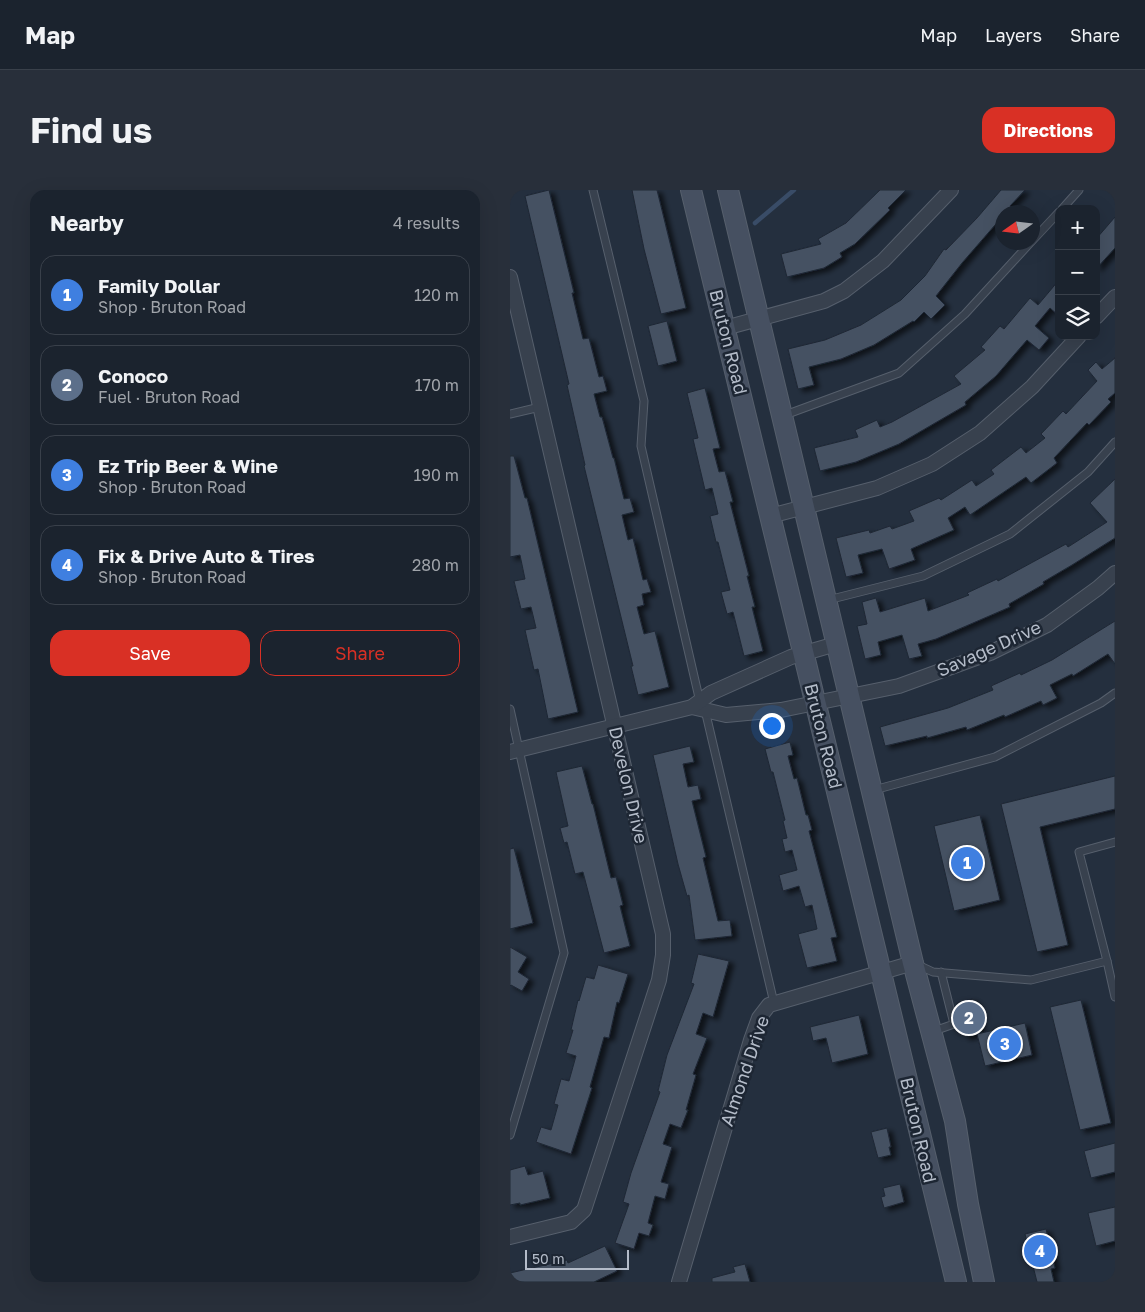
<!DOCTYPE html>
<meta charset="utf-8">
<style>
:root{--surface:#1b232e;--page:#282f3a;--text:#f1f3f6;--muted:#a0a4aa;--line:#39404a;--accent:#d93025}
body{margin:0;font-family:"Golos Text",sans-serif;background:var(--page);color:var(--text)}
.controls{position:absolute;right:15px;top:15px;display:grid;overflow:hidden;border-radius:10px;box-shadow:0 5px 20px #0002}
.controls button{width:45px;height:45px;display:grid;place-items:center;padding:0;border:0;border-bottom:1px solid var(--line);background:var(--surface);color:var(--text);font:25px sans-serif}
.compass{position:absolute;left:485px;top:15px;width:45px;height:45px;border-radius:50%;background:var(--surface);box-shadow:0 5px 20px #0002;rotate:256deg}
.scale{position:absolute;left:15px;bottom:12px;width:104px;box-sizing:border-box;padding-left:5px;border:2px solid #b4bcc9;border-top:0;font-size:14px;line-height:18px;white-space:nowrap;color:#b4bcc9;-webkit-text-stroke:4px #1d2633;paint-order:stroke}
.you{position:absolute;left:261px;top:535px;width:18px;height:18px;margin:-12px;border:4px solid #fff;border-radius:50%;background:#1a73e8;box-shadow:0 0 0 8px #1a73e833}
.badge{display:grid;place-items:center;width:32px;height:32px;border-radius:50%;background:var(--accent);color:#fff;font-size:16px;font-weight:700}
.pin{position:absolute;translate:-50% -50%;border:2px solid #fff;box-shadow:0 1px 5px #0006}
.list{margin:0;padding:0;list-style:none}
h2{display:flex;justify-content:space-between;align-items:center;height:65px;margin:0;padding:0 20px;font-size:21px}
h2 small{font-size:16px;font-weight:400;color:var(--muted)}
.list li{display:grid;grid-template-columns:32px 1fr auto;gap:15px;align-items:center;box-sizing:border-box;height:80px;margin:0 10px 10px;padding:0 10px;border:1px solid var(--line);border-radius:15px}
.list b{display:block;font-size:19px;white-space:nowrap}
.list p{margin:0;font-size:16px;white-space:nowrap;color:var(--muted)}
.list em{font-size:16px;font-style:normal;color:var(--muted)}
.actions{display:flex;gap:10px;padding:15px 20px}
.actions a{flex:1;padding:11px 0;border:1px solid var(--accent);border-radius:15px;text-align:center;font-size:18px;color:var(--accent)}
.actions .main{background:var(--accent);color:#fff}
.icon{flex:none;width:28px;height:28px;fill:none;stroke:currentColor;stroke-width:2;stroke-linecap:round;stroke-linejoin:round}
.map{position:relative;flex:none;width:605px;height:1092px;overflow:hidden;border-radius:15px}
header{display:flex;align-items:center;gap:30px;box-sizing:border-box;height:70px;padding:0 25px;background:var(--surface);border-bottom:1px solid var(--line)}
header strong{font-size:24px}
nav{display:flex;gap:28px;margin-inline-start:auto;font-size:18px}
.intro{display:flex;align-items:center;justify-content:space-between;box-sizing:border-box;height:120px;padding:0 30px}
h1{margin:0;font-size:35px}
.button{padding:12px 22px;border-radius:15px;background:var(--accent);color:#fff;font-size:18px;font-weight:700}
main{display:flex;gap:30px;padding:0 30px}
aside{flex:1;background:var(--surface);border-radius:15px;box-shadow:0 5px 20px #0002}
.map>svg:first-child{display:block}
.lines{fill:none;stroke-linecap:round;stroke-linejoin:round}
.stream{stroke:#394c67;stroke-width:4.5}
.building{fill:#455162;stroke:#1f2835;filter:url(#shadow)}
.service-casing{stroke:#565f6c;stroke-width:9}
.minor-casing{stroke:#565f6c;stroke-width:16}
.secondary-casing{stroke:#565f6c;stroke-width:22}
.service{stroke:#38414e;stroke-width:7}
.minor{stroke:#38414e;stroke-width:14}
.secondary{stroke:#465061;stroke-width:20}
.labels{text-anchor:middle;stroke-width:5;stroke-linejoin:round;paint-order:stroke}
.street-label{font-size:18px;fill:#b4bcc9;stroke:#1d2633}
</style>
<header>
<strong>Map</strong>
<nav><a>Map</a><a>Layers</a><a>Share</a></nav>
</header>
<div class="intro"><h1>Find us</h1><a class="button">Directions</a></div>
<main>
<aside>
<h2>Nearby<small>4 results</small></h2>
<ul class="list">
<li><span class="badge" style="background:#3f7fe0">1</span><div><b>Family Dollar</b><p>Shop · Bruton Road</p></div><em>120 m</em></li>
<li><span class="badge" style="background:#5c6f8a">2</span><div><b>Conoco</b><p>Fuel · Bruton Road</p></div><em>170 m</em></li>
<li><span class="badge" style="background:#3f7fe0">3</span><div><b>Ez Trip Beer &amp; Wine</b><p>Shop · Bruton Road</p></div><em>190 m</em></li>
<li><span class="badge" style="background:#3f7fe0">4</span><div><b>Fix &amp; Drive Auto &amp; Tires</b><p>Shop · Bruton Road</p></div><em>280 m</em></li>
</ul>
<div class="actions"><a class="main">Save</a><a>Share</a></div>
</aside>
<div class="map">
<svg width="605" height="1092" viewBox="0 0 605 1092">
<defs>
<filter id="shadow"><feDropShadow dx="5" dy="3" stdDeviation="2.5" flood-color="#0009"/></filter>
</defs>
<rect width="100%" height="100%" fill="#242f3e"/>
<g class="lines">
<!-- stream -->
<path class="stream" d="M245 33 284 0"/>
</g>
<!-- building -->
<g class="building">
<path d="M39 0 64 103H62L73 149 79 148 89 187 93 186 97 201 84 204 90 227H92L103 268H104L114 309 120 308 124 322 112 325 118 350 123 348 133 390 137 389 141 402 132 404 134 415 127 417 134 444 145 441 159 497 128 505 121 476H123L74 276 75 275 57 195 59 194 15 6Z"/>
<path d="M122 0H147L176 118 151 124 134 59Z"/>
<path d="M370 0H396L378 18 380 20 345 54 330 63 332 67 314 78 277 87 271 64 311 54 308 49 336 33Z"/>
<path d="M491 0H515L500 16 502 17 497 22H492V27L452 73 426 106 435 115 421 129 414 122 404 132 403 131 364 155 331 169 299 177 304 195 288 199 278 159 315 150 351 135 391 110 415 86 434 59 436 60 467 28Z"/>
<path d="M605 27V58L586 79V49Z"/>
<path d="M549 90V126L540 118 525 136 539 148 529 160 517 150 486 186 455 212 456 215 389 254 346 272 310 281 304 258 348 247 345 240 367 230 370 237 382 232 451 194 444 186 475 160 471 157 490 136 494 139 520 108 528 115Z"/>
<path d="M157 131 167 171 148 176 138 136Z"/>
<path d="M605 168V203L598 209 601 212 579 235 577 233 544 268 547 273 521 293 516 287 460 325 455 317 438 328 444 340 401 359 405 370 379 379 372 359 348 365 353 383 336 387 326 348 359 340 360 343 380 336 382 339 404 331 399 321 429 308 431 310 462 290 466 296 484 284 481 280 511 257 516 263 535 248 531 244 553 221 556 224 587 191 578 180 586 172 592 179Z"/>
<path d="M195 198 210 258 203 259 209 282 215 281 223 312H220L239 386H237L245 417H242L253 461 234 466 223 422 217 424 211 402 220 400 208 352H206L200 326 208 324 202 298 195 300 183 249 188 248 177 203Z"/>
<path d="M0 266H4L15 308H17L68 522 38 529 28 479 24 480 15 440 26 438 21 417 11 419 4 391 15 389 10 365 0 367Z"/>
<path d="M605 289V348L562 375 533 392 534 394 499 414 500 417 426 449 408 454 412 466 399 469 392 445 368 452 371 465 355 469 347 436 357 434 352 412 366 408 370 422 415 408 418 421 459 405 457 403 487 389 488 391 556 354 558 357 597 332 580 313Z"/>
<path d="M605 431V474L598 464 563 486 562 484 540 495 547 508 533 515 531 511 495 527 494 525 457 540 456 537 417 548V546L375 556 370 537 438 518 483 500 481 496 510 483 511 485 542 470Z"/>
<path d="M280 552 283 565 278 566 284 589 287 588 296 625H298L302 640 299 641 327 747 321 748 327 771 297 778 288 744 307 739 302 715 295 717 289 696 273 701 269 685 287 680 282 660 275 662 272 649 277 648 273 631 275 630 263 582H261L255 559Z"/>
<path d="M180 556 184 572 173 574 178 597 188 595 191 609 182 611 196 667 193 668 208 731 220 730 222 746 185 750 179 705 177 706 168 674 143 565Z"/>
<path d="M72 576 82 614H83L101 688 106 687 113 715 110 716 120 756 94 763 73 682 65 684 57 652 54 653 50 638 58 636 46 582Z"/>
<path d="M605 586V619L530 637 558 755 527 762 491 614Z"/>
<path d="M470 625 490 710 444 721 424 636Z"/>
<path d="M4 658 23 733 0 739V659Z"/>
<path d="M0 757 17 767 8 782 19 789 12 801 1 795 0 796Z"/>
<path d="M188 764 219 771 203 827 193 823 186 844 197 848 183 884 186 885 176 920H178L171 938 160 934 153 954 162 957 151 992 159 994 155 1009 145 1006 138 1033 143 1035 139 1046 129 1043 124 1059 105 1053 119 1014 113 1012 121 983 150 902 148 901 157 865 184 794 181 793Z"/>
<path d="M88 775 118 784 109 813 107 812 99 848 94 847 80 897 82 898 61 964 26 952 31 937 41 940 48 915 44 914 51 889 59 891 66 866 56 863 63 840H61L68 810 69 811 76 787 84 789Z"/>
<path d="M463 809 471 843 455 847 447 813Z"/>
<path d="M571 810 601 933 570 940 540 817Z"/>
<path d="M349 825 358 864 322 873 316 848 303 851 300 837Z"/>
<path d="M515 833 522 865 475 876 467 844Z"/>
<path d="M377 938 381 957H379L381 965 368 968 361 942Z"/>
<path d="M605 953V982L581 988 574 961Z"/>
<path d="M15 976 18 985 33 981 40 1008 10 1015V1013L0 1015V980Z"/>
<path d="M390 994 394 1012 374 1018 371 1007 375 1006 373 998Z"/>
<path d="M605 1017V1051L586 1056 578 1023Z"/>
<path d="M536 1039 545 1078 541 1079 544 1092H527L515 1044Z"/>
<path d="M95 1056 107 1081 84 1092H0V1083L57 1070 58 1073Z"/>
<path d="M235 1074 240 1092H202V1088L225 1082 223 1077Z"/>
</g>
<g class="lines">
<defs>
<g id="service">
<path d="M83 0 134 211 131 256 190 512"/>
<path d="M552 19 569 0"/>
<path d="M522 51 549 22"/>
<path d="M0 224 30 217"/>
<path d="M275 225 389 183 455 124 521 52"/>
<path d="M318 410 413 386 500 344 578 282 605 252"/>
<path d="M0 519 54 763 0 945"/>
<path d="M195 520 264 813"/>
<path d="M364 600 485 567 591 513 605 503"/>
<path d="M597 771 569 662 605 652"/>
<path d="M408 775 423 782 521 790 597 771 605 807"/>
<path d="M424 841 444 834 431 782"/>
</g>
<g id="minor">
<path d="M0 87 153 744V765L149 790 74 1020 61 1032 0 1047"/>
<path d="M586 127 605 107"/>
<path d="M215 138 314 111 334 101 373 71 441 0"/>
<path d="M260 326 367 298 422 274 470 243 522 197 569 146"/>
<path d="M182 517 216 525 271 520 389 496 480 463 537 435 588 398 605 383"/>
<path d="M0 562 182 517 201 503 281 467 326 454"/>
<path d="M169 1092 241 850 249 828 259 815 403 773"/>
</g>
<g id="secondary">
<path d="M181 0 446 1092"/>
<path d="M218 0 403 773 445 931 458 1014 474 1092"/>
</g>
</defs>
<!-- service casing -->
<use href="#service" class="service-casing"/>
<!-- minor casing -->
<use href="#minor" class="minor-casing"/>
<!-- secondary casing -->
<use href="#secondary" class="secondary-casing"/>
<!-- service -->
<use href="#service" class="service"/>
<!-- minor -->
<use href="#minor" class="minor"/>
<!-- secondary -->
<use href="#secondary" class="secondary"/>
</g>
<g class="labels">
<!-- street labels -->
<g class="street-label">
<text transform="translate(218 152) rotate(76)" y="6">Bruton Road</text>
<text transform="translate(479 459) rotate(-24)" y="6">Savage Drive</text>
<text transform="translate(313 546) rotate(76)" y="6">Bruton Road</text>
<text transform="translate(118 595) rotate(77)" y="6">Develon Drive</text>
<text transform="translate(235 881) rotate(-71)" y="6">Almond Drive</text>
<text transform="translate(408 940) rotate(77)" y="6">Bruton Road</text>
</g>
</g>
</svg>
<div class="controls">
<button>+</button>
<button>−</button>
<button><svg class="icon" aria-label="layers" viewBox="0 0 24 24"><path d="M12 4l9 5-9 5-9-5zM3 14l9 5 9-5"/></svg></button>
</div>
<svg class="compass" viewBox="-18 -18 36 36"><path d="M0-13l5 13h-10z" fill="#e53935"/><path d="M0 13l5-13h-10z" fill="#a0a4aa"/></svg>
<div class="scale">50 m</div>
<div class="you"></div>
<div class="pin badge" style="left:457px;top:673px;background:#3f7fe0">1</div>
<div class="pin badge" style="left:459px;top:828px;background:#5c6f8a">2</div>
<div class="pin badge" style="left:495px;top:854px;background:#3f7fe0">3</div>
<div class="pin badge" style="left:530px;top:1061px;background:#3f7fe0">4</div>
</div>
</main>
